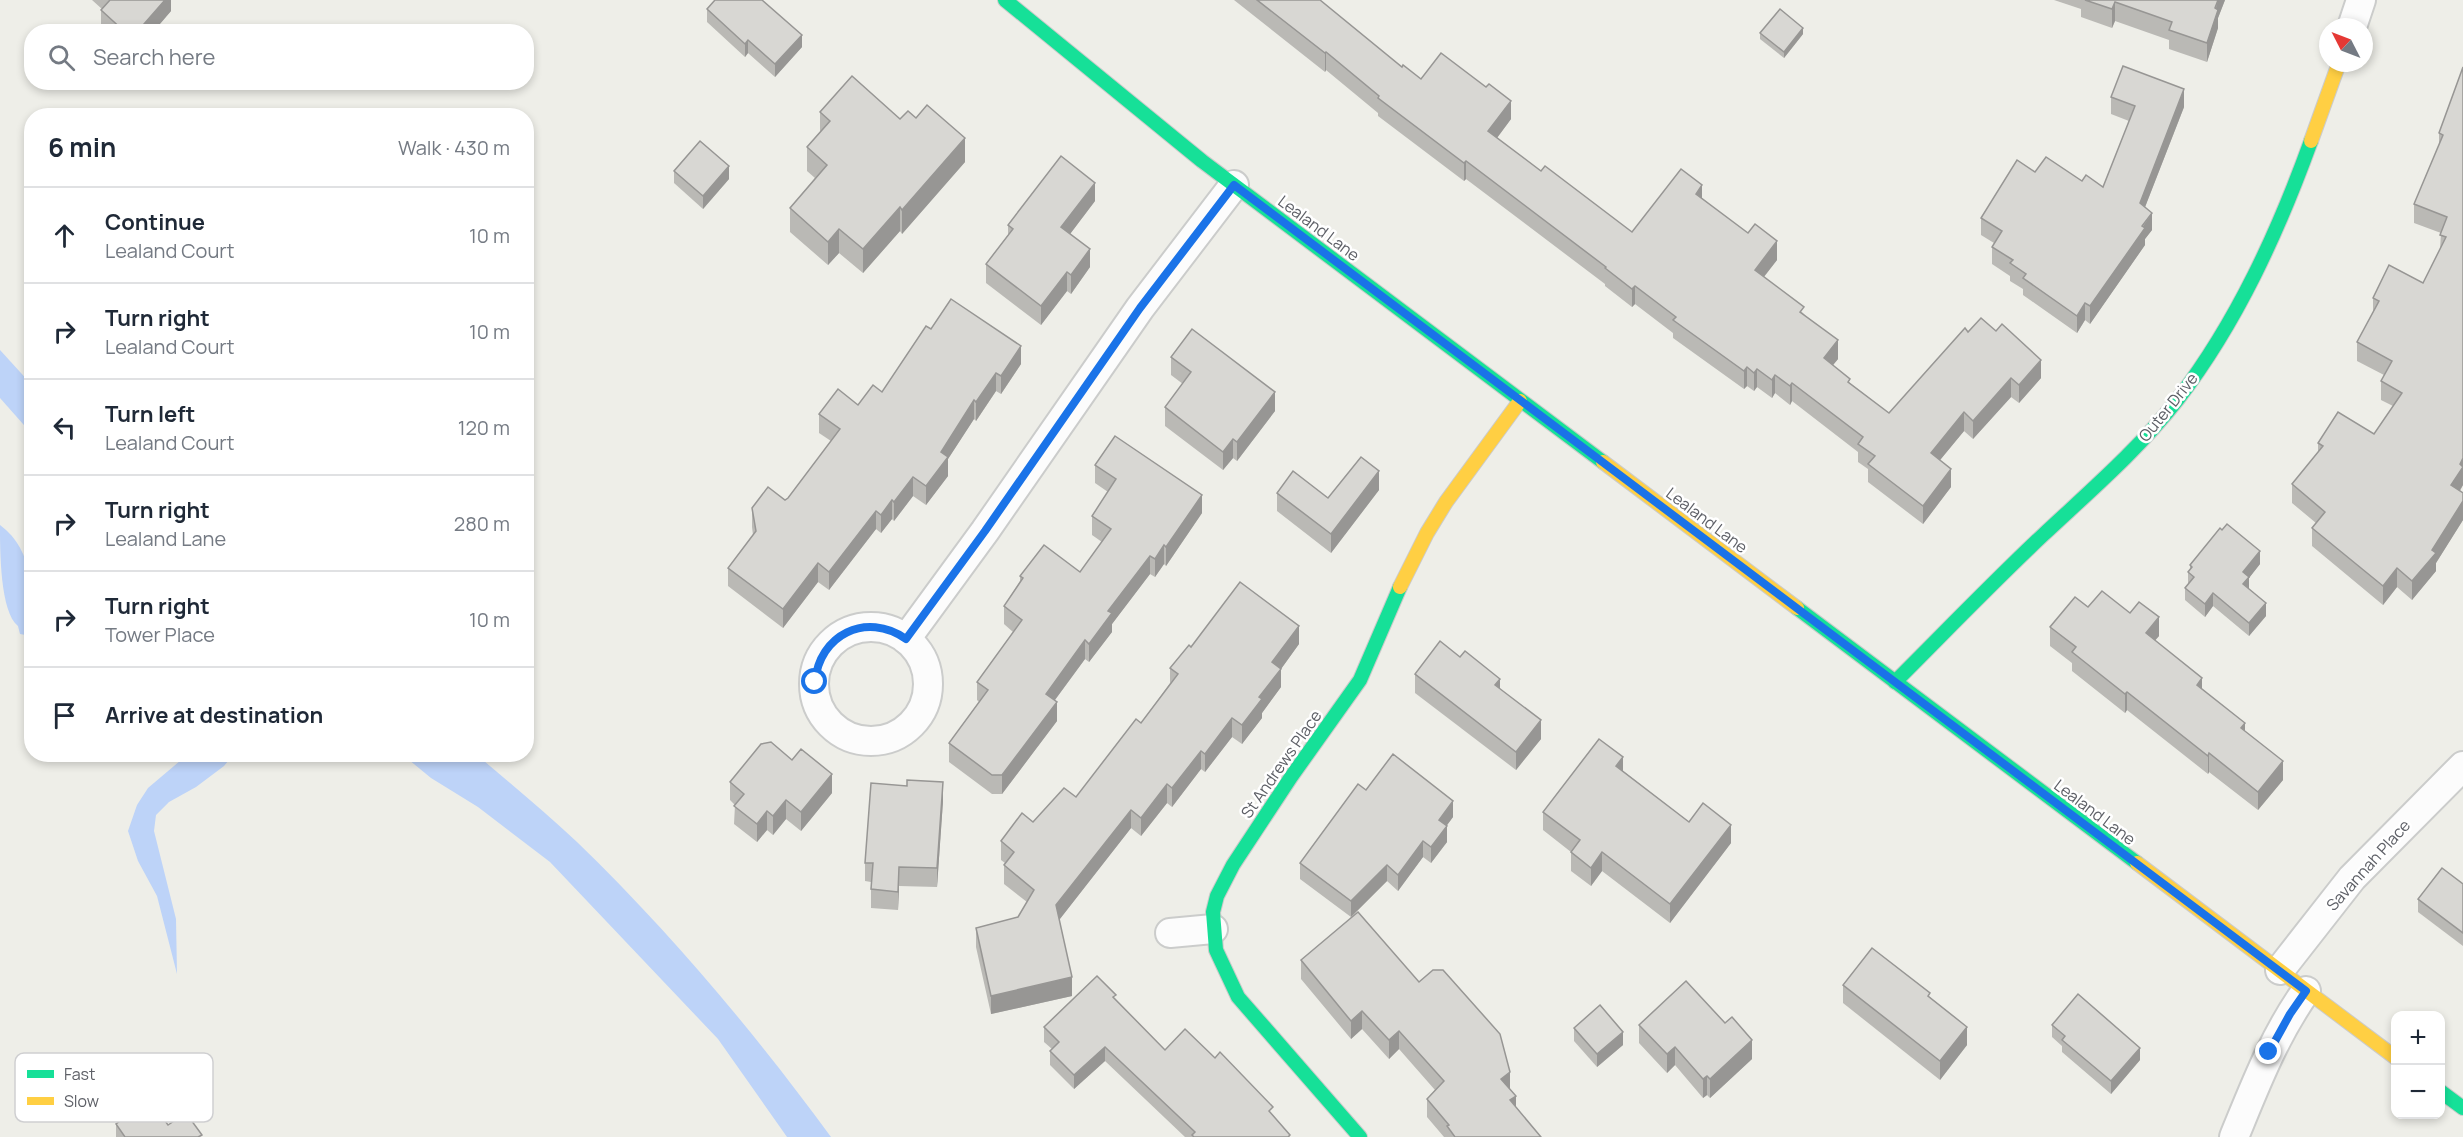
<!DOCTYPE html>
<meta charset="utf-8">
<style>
:root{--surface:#fff;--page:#f6f6f7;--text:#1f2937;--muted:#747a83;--line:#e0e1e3}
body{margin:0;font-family:Manrope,sans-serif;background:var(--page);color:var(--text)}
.controls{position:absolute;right:18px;bottom:18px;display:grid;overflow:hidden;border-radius:12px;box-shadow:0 3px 9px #0003}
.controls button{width:54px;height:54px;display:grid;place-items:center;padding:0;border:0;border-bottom:2px solid var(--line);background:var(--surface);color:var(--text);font:30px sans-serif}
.compass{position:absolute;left:2319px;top:18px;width:54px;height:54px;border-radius:50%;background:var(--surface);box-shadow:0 3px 9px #0003;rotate:312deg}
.stop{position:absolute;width:18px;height:18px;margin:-14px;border:4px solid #1a73e8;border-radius:50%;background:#fff}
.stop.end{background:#1a73e8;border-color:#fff;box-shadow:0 2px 6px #0008}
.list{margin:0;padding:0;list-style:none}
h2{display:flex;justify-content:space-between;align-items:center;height:78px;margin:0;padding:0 24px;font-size:26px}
h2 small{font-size:20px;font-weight:400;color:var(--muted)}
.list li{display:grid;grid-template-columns:39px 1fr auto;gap:18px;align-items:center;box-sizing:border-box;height:96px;padding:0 24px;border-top:2px solid var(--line)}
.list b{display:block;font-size:22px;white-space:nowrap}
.list p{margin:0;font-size:20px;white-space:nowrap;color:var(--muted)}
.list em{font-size:20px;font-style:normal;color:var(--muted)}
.icon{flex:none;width:33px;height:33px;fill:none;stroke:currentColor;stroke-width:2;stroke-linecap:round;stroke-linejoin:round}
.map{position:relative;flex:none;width:2463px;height:1137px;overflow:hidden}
.search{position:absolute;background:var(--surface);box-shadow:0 3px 9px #0003;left:24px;top:24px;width:510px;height:66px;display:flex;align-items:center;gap:15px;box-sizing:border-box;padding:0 21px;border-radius:24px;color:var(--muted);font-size:22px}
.panel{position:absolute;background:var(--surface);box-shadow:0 3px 9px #0003;left:24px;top:108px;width:510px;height:654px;border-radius:24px}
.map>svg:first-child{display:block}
.water{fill:#bdd3f8}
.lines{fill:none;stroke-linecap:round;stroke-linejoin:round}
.street-casing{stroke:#cbcccb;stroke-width:32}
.fast-casing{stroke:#cbcbca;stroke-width:16}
.slow-casing{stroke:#cbcbca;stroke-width:16}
.street{stroke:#fcfcfc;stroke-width:28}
.fast{stroke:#16e098;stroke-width:14}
.slow{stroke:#ffcf43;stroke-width:14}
.wall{fill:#bab9b5}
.shaded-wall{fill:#979694}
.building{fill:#d8d7d3;stroke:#979694;stroke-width:1.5}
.route{stroke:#1a73e8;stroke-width:8}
.labels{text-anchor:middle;stroke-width:5;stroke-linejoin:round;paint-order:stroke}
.street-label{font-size:16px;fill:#5e6067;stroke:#fff}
.key{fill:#fff;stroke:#cfcfd1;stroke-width:1.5}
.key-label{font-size:16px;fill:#5e6067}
</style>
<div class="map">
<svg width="2463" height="1137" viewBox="0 0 2463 1137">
<rect width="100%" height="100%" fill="#eeeee8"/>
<!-- water -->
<g class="water">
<path d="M0 350 31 384V433L0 398Z"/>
<path d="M0 525C36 552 32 595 31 636L20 634 18 626C0 612 0 550 0 525Z"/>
<path d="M187 755H233L224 766 196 787 169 802 156 815 154 831 176 919 177 974 157 896 138 861 128 831 137 805 148 788Z"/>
<path d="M403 755H477C511 784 545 812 577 842 670 932 755 1033 831 1137H787L718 1039 550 862 478 807 431 778Z"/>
</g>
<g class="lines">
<defs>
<g id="street">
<path d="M2352 27 2361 0"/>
<circle cx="871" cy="684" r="57"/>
<path d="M906 639 985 531 1140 308 1234 185"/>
<path d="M1170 933 1213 929"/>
<path d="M2280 970 2352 878 2463 766"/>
<path d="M2234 1137C2255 1086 2274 1036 2306 991"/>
</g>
<g id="fast">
<path d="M1005 0 1202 161 1603 462"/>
<path d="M1797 608 2137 863"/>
<path d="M1895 682C1944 633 1993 582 2043 535 2090 491 2139 449 2178 399 2237 322 2278 232 2311 141"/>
<path d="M2440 1091 2463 1108"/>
<path d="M1360 1137 1238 997 1216 950 1213 912 1217 896 1233 865 1291 777 1360 680 1400 587"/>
</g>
<g id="slow">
<path d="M2311 141 2339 63"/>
<path d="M1603 462 1797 608"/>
<path d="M1400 587 1427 533 1446 502 1520 401"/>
<path d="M2137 863 2396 1058"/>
</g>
</defs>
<!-- street casing -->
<use href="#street" class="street-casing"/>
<!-- fast casing -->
<use href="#fast" class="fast-casing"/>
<!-- slow casing -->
<use href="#slow" class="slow-casing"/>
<!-- street -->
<use href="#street" class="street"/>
<!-- fast -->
<use href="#fast" class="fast"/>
<!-- slow -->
<use href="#slow" class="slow"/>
</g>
<!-- wall -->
<g class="wall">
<path d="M92 0H171V11L153 32H104L101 29V10L102 9Z"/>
<path d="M1234 0H1320L1402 67 1421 79 1511 119 1497 138 1541 171 1632 232 1702 198 1777 260 1764 277 1804 314 1838 359 1833 365 1850 383 1889 413 1968 332 2041 378 2019 403 2011 397 1973 439 1964 431 1940 460 1951 487 1923 524 1868 482V469L1858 462V452L1792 401 1790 405 1775 393 1772 398 1757 387 1754 391 1747 386 1744 389 1673 338V333L1635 304 1632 307 1605 286V284L1466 179 1464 181 1378 116V113L1326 70 1325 72Z"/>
<path d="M2054 0H2225L2218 18V28L2207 62 2169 49V40L2115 21 2112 28 2081 17V9Z"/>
<path d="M707 9 802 47 775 77 748 53 745 57 707 22Z"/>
<path d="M1760 33 1803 34 1784 58 1760 39Z"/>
<path d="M2463 67V485L2460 491 2463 501V520L2436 563V571L2412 600 2397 587 2383 605 2312 546V528L2316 523 2292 503V484L2318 453V443L2374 434 2393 406 2381 400V381L2384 375 2357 361V342L2373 314V298L2423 283 2440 250 2441 233 2414 223V204L2439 146V133Z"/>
<path d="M2111 97 2184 107 2145 207 2152 230 2145 239V245L2090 324 2085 320 2077 333 2023 295V289L2010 281V276L1992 264V247L1994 243 1981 235V218L2035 172 2082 181 2103 187 2129 121 2111 114Z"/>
<path d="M820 112 900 119 965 162 902 234 900 231 863 273 839 253 828 265 790 232V208L815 178 807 171V147L820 132Z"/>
<path d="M674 171 729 179 703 209 674 183Z"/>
<path d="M1095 201 1070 234 1090 267 1071 294 1067 291 1041 325 986 283V264L1008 235V225Z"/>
<path d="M931 329 1021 364 1001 394 996 391 976 421 974 419 948 459V476L926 505 913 496 894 521 892 519 881 533 876 529 829 590 818 582 783 628 728 586V568L753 535 752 527V508L785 500 788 498 831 441 819 433V414L858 405 882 392Z"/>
<path d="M1171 357 1275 411 1237 461 1233 458 1223 470 1165 426V407L1183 384 1171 375Z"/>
<path d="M1095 465 1202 513 1166 566 1164 564 1155 577 1150 574 1112 624V632L1089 662 1085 659 1055 700 1057 721 1002 794H992L949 762V743L979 702 977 700V682L1013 632 1004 624V606L1020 581V576L1080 572 1102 542 1092 535V516L1108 492 1095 483Z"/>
<path d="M1379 490 1331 553 1277 511V493L1328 498Z"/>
<path d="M2260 564 2249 578V589L2266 616 2249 636 2213 606 2205 617 2185 600V588L2188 584V572L2190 570V565Z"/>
<path d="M2088 607 2159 636 2155 640 2202 689 2245 731 2283 780 2258 810 2209 772 2208 774 2127 710 2125 713 2072 671V663L2050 646V627Z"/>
<path d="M1299 644 1281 669V687L1262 713V718L1242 744 1232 737 1205 772 1201 769 1172 807 1167 803 1141 836 1131 828 1059 920 1072 996 991 1014 976 947V928L1018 917 1027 902 1004 884V865L1005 863 1001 860V841L1076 797 1141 723 1170 683V668L1191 647Z"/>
<path d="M1415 674 1500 689 1541 739 1516 770 1415 693Z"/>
<path d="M1623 771 1689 822 1731 843 1670 923 1602 871 1591 886 1571 871V852L1543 830V812Z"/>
<path d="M730 782 832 793 801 831 786 819 773 835 767 830 757 842 734 824 735 805 730 800Z"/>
<path d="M1366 790 1453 817 1447 825V842L1431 863 1423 857 1398 891 1387 881 1351 917 1300 879V863Z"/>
<path d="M943 801 937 887 899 886 898 910 871 908V882L865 881V863Z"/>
<path d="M2463 884V946L2418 912V899Z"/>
<path d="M1301 960 1510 1090 1516 1107 1541 1137H1444L1427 1117V1099L1435 1090 1399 1049 1389 1059 1362 1029 1351 1039 1301 979Z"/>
<path d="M1843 985 1930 997 1967 1045 1940 1080 1843 1003Z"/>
<path d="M1116 1000 1165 1050 1273 1115 1290 1137H1185L1105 1061 1074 1089 1050 1065V1051L1052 1049 1044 1042V1027Z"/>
<path d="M1639 1025 1752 1059 1710 1098 1707 1095 1703 1098 1675 1065 1667 1073 1639 1043Z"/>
<path d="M2052 1025 2140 1060 2111 1094 2062 1052V1046L2052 1037Z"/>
<path d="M1574 1028 1623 1045 1597 1067 1574 1041Z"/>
<path d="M116 1124 168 1125 202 1137H116Z"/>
</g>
<!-- shaded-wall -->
<g class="shaded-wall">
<path d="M165 0H171V11L153 32H137Z"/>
<path d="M2218 0H2225L2218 18V28L2207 62V43Z"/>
<path d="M2115 2V21L2112 28V9Z"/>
<path d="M1803 28V34L1784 58V52Z"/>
<path d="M802 35V47L775 77V64Z"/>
<path d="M748 40V53L745 57V44Z"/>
<path d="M1326 52V70L1325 72V53Z"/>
<path d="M2184 89V107L2140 220V203Z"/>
<path d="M1511 101V119L1488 150V131Z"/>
<path d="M965 138V162L902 234V210Z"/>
<path d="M1466 161V179L1464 181V163Z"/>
<path d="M729 166V179L703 209V196Z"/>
<path d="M1095 183V201L1061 246V227Z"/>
<path d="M1702 185V203L1696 194Z"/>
<path d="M900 207V231L863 273V249Z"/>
<path d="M2152 213V230L2145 239V245L2090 324V306Z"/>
<path d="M839 229V253L828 265V242Z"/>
<path d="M1777 241V260L1755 288V270Z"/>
<path d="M1090 249V267L1071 294V275Z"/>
<path d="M1067 272V291L1041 325V306Z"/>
<path d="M1635 286V304L1632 307V289Z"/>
<path d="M2085 303V320L2077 333V316Z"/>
<path d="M1838 340V359L1824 376V358Z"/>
<path d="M1021 346V364L1001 394V376Z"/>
<path d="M2041 360V378L2019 403V385Z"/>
<path d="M1747 367V386L1744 389V371Z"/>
<path d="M1757 369V387L1754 391V373Z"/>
<path d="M996 373V391L976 421V402Z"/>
<path d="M1775 375V393L1772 398V380Z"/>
<path d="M2011 378V397L1973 439V421Z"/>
<path d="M1792 383V401L1790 405V386Z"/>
<path d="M1275 392V411L1237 461V442Z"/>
<path d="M974 400V419L948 459V476L926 505V486L941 452Z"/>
<path d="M1964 412V431L1931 471V453Z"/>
<path d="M1233 439V458L1223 470V452Z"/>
<path d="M2463 458V485L2451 504V485L2460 464Z"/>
<path d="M1951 469V487L1923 524V506Z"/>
<path d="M1379 471V490L1331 553V534Z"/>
<path d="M913 477V496L894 521V502Z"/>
<path d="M1202 495V513L1166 566V547Z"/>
<path d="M892 500V519L881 533V515Z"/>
<path d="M2463 501V520L2436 563V571L2412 600V581Z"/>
<path d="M876 511V529L829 590V572Z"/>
<path d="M1164 545V564L1155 577V559Z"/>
<path d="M2260 551V564L2249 578V590L2243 597V572Z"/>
<path d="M1150 556V574L1112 624V632L1089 662V644L1108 611Z"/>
<path d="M818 563V582L783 628V609Z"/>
<path d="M2397 568V587L2383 605V586Z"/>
<path d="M2213 593V606L2205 617V604Z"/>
<path d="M2266 603V616L2249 636V623Z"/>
<path d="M2159 617V636L2146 651V633Z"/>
<path d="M1299 626V644L1281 669V687L1262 713V718L1242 744V725L1272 662Z"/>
<path d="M1085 640V659L1046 712V694Z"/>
<path d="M2202 678V697L2197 685Z"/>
<path d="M1500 679V697L1495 685Z"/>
<path d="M2127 692V710L2125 713V694Z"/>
<path d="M1057 702V721L1002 794V775Z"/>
<path d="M1232 718V737L1205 772V754Z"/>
<path d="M1541 720V739L1516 770V752Z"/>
<path d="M2245 723V742L2241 728Z"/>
<path d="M1201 751V769L1172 807V788Z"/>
<path d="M2209 753V772L2208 774V756Z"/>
<path d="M1623 757V776L1616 766Z"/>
<path d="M2283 761V780L2258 810V792Z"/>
<path d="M832 774V793L801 831V812Z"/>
<path d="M943 782V801L937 887V868Z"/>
<path d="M1167 784V803L1141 836V818Z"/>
<path d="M786 800V819L773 835V816Z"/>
<path d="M1453 801V817L1439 836V820Z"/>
<path d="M1131 810V828L1056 924V905Z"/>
<path d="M767 811V830L757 842V824Z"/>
<path d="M1731 825V843L1670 923V904Z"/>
<path d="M1447 826V842L1431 863V847Z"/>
<path d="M1423 841V857L1398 891V875Z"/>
<path d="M1602 852V871L1591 886V868Z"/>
<path d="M1387 865V881L1351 917V901Z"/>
<path d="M899 867V886L898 910V892Z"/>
<path d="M1072 977V996L991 1014V996Z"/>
<path d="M1362 1011V1029L1351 1039V1021Z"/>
<path d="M1967 1027V1045L1940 1080V1061Z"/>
<path d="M1399 1031V1049L1389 1059V1040Z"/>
<path d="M1623 1032V1045L1597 1067V1054Z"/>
<path d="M1752 1040V1059L1710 1098V1079Z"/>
<path d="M1105 1047V1061L1074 1089V1075Z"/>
<path d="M1675 1047V1065L1667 1073V1054Z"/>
<path d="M2140 1048V1060L2111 1094V1081Z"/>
<path d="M1510 1072V1090L1501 1079Z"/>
<path d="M1707 1076V1095L1703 1098V1079Z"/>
<path d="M1516 1096V1114L1510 1100Z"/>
</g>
<!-- building -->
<g class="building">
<path d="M110 0H165L137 32H125L101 10Z"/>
<path d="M715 0H762L802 35 775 64 748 40 745 44 707 9Z"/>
<path d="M1257 0H1320L1402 67 1403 65 1421 79 1441 53 1486 87 1489 84 1511 101 1488 131 1541 171 1545 166 1632 232 1681 169 1702 185 1696 194 1748 233 1755 224 1777 241 1755 270 1804 307 1800 312 1838 340 1824 358 1850 379 1848 382 1889 413 1965 328 1968 332 1981 318 1996 331 2002 324 2041 360 2019 385 2011 378 1973 421 1964 412 1931 453 1951 469 1923 506 1868 464 1875 456 1858 444 1863 437 1792 383 1790 386 1775 375 1772 380 1757 369 1754 373 1747 367 1744 371 1673 320 1676 317 1635 286 1632 289 1605 268 1606 267 1466 161 1464 163 1378 98 1379 96 1326 52 1325 53Z"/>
<path d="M2085 0H2218L2215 8 2218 10 2207 43 2169 30 2172 22 2115 2 2112 9Z"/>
<path d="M1780 9 1803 28 1784 52 1760 33Z"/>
<path d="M2123 66 2184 89 2140 203 2152 213 2142 226 2145 228 2090 306 2085 303 2077 316 2023 278 2026 274 2010 263 2013 260 1992 247 2002 231 1981 218 2017 160 2035 172 2046 157 2082 181 2086 175 2103 187 2135 106 2111 97Z"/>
<path d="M2463 67V458L2460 464 2463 467 2451 485 2463 493V501L2432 550 2436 553 2412 581 2397 568 2383 586 2312 528 2325 512 2292 484 2323 446 2318 443 2338 412 2374 434 2402 393 2381 381 2392 361 2357 342 2379 301 2373 298 2389 265 2423 283 2446 237 2440 235 2447 217 2414 204 2443 135 2439 133Z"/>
<path d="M852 76 900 119 908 111 916 118 927 105 965 138 902 210 900 207 863 249 839 229 828 242 790 208 827 165 807 147 830 121 820 112Z"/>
<path d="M700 141 729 166 703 196 674 171Z"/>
<path d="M1061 156 1095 183 1061 227 1090 249 1071 275 1067 272 1041 306 986 264 1013 229 1008 225Z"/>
<path d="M951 299 1021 346 1001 376 996 373 976 402 974 400 941 452 948 457 926 486 913 477 894 502 892 500 881 515 876 511 829 572 818 563 783 609 728 568 756 531 752 508 768 487 785 500 788 498 840 429 819 414 838 389 858 405 873 385 882 392 926 326 931 329Z"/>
<path d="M1192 329 1275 392 1237 442 1233 439 1223 452 1165 407 1191 372 1171 357Z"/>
<path d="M1115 436 1202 495 1166 547 1164 545 1155 559 1150 556 1108 611 1112 613 1089 644 1085 640 1046 694 1057 702 1002 775H992L949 743 988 690 977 682 1022 620 1004 606 1023 578 1020 576 1044 545 1080 572 1111 529 1092 516 1116 479 1095 465Z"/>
<path d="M1361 457 1379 471 1331 534 1277 493 1293 471 1328 498Z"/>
<path d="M2227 524 2260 551 2243 572 2249 577 2243 584 2266 603 2249 623 2213 593 2205 604 2185 588 2194 577 2188 572 2192 567 2190 565 2220 528 2222 530Z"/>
<path d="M1240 582 1299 626 1272 662 1281 669 1259 697 1262 699 1242 725 1232 718 1205 754 1201 751 1172 788 1167 784 1141 818 1131 810 1056 905 1072 977 991 996 976 928 1018 917 1034 890 1004 865 1014 852 1001 841 1022 813 1033 822 1064 788 1076 797 1136 719 1141 723 1178 674 1170 668 1189 645 1191 647Z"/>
<path d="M2102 591 2130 613 2139 602 2159 617 2146 633 2202 678 2197 685 2245 723 2241 728 2283 761 2258 792 2209 753 2208 756 2127 692 2125 694 2072 652 2076 647 2050 627 2075 597 2088 607Z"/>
<path d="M1440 641 1460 657 1465 651 1500 679 1495 685 1541 720 1516 752 1415 674Z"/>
<path d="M1599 739 1623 757 1616 766 1689 822 1703 803 1731 825 1670 904 1602 852 1591 868 1571 852 1580 840 1543 812Z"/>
<path d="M771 742 792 760 801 749 832 774 801 812 786 800 773 816 767 811 757 824 734 806 744 794 730 782 761 744Z"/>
<path d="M1393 754 1453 801 1439 820 1447 826 1431 847 1423 841 1398 875 1387 865 1351 901 1300 863 1358 784 1366 790Z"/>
<path d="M907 780 943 782 937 868 899 867 898 892 871 889 873 863H865L871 783 907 786Z"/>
<path d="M2442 868 2463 884V933L2418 899Z"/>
<path d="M1358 912 1419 982 1433 970H1443L1500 1034 1510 1072 1501 1079 1516 1096 1510 1100 1541 1137H1455L1447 1126 1449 1125 1427 1099 1444 1081 1399 1031 1389 1040 1362 1011 1351 1021 1301 960Z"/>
<path d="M1872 948 1930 993 1928 996 1967 1027 1940 1061 1843 985Z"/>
<path d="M1097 976 1116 995 1113 997 1165 1050 1185 1029 1215 1058 1220 1052 1273 1107 1269 1111 1290 1135 1288 1137H1194L1192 1135 1195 1132 1105 1047 1074 1075 1050 1051 1059 1042 1044 1027Z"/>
<path d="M1686 981 1725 1023 1732 1017 1752 1040 1710 1079 1707 1076 1703 1079 1675 1047 1667 1054 1639 1025Z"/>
<path d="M2078 994 2140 1048 2111 1081 2062 1040 2065 1036 2052 1025Z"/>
<path d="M1600 1005 1623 1032 1597 1054 1574 1028Z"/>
<path d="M150 1100 168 1125 186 1113 202 1135 198 1137H125L116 1124Z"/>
</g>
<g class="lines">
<!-- route -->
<path class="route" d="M815 682C819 635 866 611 906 639L985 531 1140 308 1234 185 2306 991 2290 1014 2269 1052"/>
</g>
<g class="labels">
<!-- street labels -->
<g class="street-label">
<text transform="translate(1319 228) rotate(37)" y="6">Lealand Lane</text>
<text transform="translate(2168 407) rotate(-51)" y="6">Outer Drive</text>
<text transform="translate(1707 520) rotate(37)" y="6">Lealand Lane</text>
<text transform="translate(1281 764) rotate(-55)" y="6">St Andrews Place</text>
<text transform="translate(2095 812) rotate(37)" y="6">Lealand Lane</text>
<text transform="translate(2368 865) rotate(-48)" y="6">Savannah Place</text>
</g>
</g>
<!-- legend -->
<rect x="15" y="1053" width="198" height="69" rx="9" class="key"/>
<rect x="27" y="1070" width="27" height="8" fill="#16e098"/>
<rect x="27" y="1097" width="27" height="8" fill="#ffcf43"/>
<g class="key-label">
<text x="64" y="1080">Fast</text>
<text x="64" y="1107">Slow</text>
</g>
</svg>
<div class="controls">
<button>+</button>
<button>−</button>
</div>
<svg class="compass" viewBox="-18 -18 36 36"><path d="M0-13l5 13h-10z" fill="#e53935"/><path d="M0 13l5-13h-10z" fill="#747a83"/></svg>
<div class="stop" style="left:815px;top:682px"></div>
<div class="stop end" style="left:2269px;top:1052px"></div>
<div class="search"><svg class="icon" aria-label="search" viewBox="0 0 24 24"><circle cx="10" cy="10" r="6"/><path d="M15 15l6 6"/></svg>Search here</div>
<section class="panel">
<h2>6 min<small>Walk · 430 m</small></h2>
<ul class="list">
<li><svg class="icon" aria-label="ahead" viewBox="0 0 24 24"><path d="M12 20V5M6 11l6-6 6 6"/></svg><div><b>Continue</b><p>Lealand Court</p></div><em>10 m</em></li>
<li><svg class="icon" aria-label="right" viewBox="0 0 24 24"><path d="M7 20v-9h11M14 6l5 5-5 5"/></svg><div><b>Turn right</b><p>Lealand Court</p></div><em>10 m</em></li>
<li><svg class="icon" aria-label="left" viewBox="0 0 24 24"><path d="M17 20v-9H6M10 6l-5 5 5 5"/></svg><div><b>Turn left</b><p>Lealand Court</p></div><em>120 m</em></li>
<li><svg class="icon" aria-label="right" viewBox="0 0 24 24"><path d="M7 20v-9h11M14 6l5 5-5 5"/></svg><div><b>Turn right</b><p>Lealand Lane</p></div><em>280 m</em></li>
<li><svg class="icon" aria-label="right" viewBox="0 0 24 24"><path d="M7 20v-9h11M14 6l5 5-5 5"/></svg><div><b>Turn right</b><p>Tower Place</p></div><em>10 m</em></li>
<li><svg class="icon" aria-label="arrive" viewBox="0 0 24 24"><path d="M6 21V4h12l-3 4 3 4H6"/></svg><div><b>Arrive at destination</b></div></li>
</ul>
</section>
</div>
